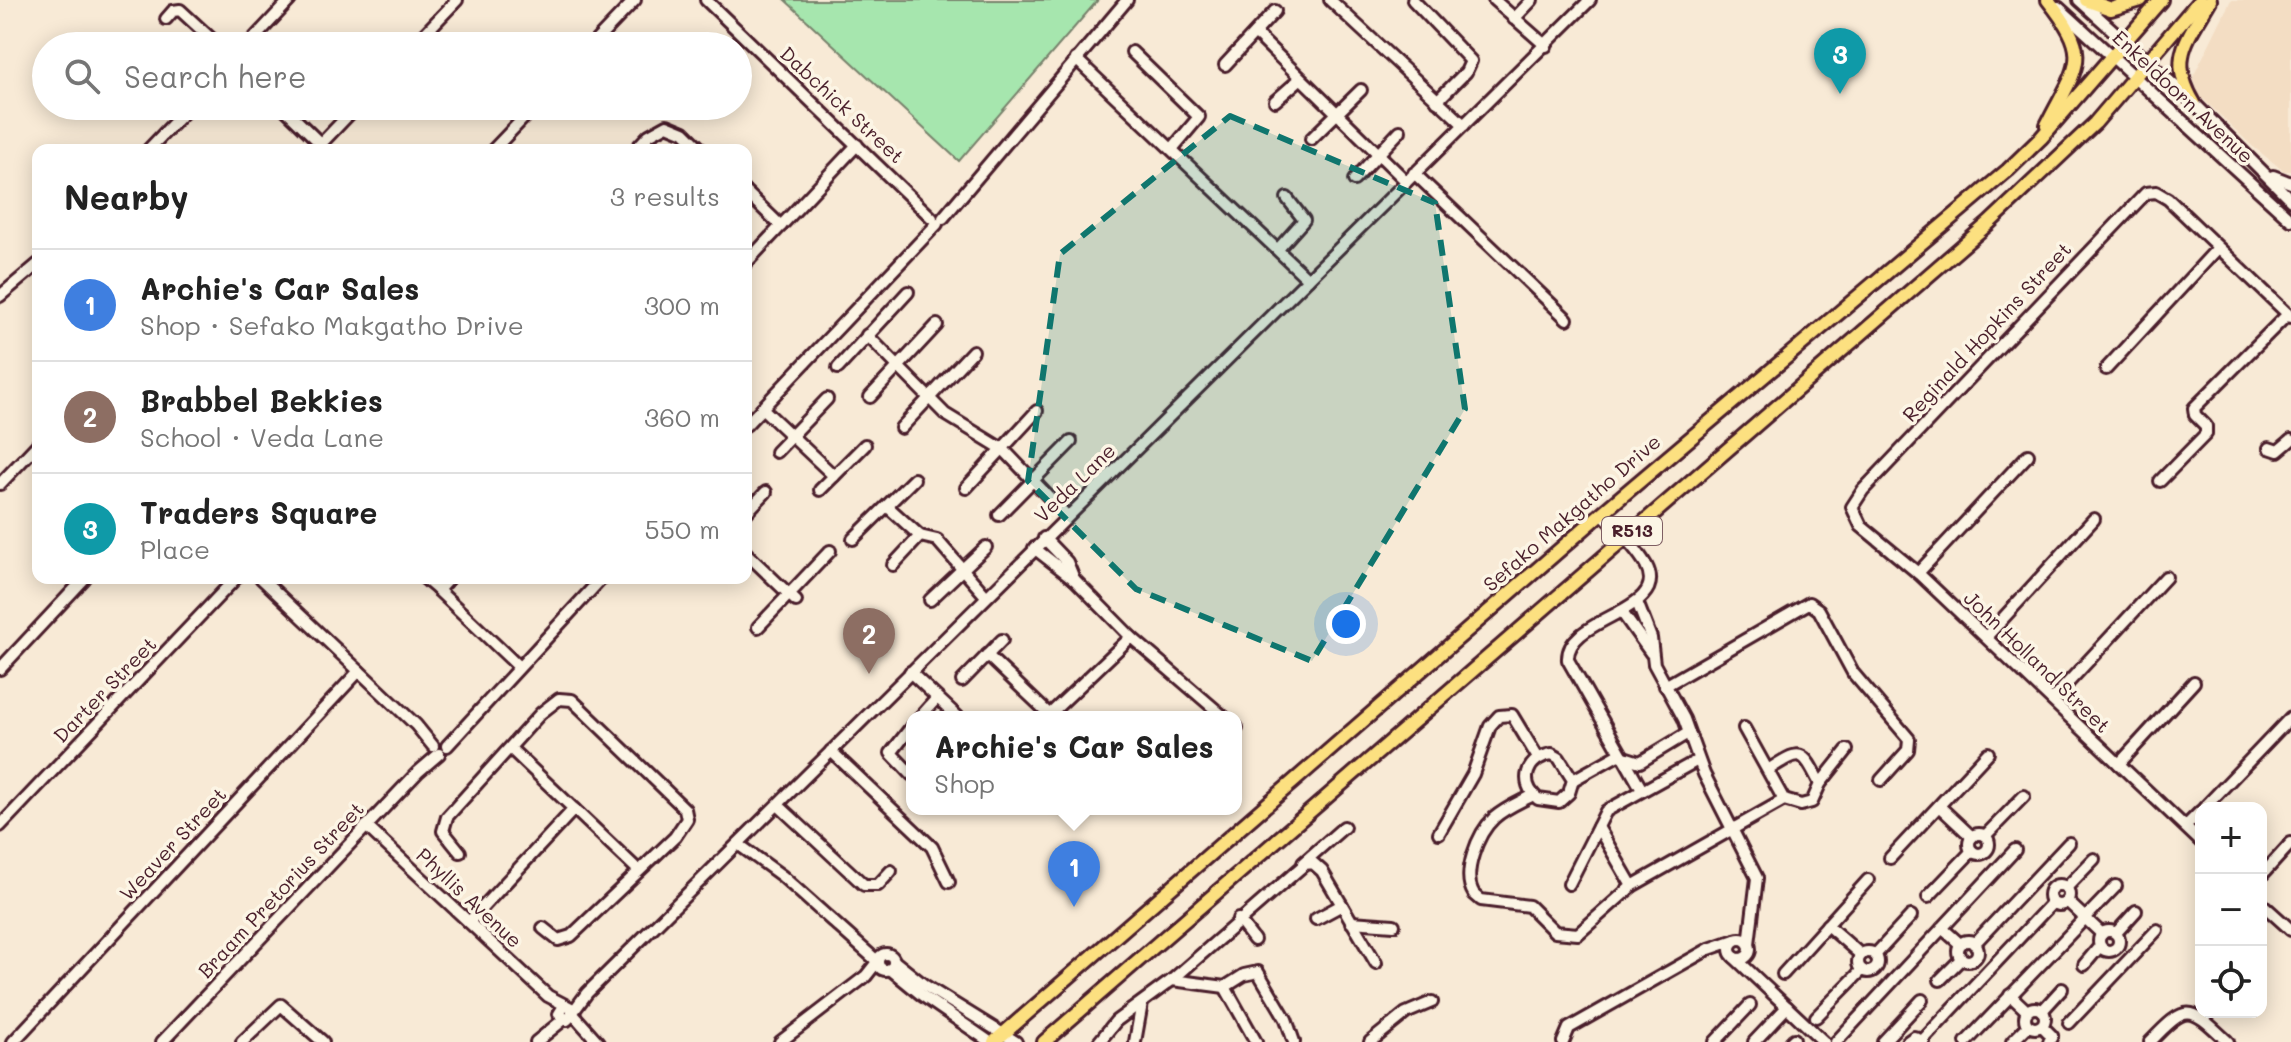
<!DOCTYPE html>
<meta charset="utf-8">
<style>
:root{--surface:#fff;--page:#f2f2f2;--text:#222;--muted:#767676;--line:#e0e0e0;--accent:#1a73e8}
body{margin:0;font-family:Mali,sans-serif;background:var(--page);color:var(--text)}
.controls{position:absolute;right:24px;bottom:24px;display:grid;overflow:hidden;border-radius:16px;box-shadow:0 4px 20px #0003}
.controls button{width:72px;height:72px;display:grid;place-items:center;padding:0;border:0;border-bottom:2px solid var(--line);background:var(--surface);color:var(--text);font:40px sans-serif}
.you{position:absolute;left:1346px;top:624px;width:28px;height:28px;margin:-20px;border:6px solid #fff;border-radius:50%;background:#1a73e8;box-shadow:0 0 0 12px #1a73e833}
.badge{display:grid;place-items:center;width:52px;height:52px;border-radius:50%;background:var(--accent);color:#fff;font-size:26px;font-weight:700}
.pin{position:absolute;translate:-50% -66px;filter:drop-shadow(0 2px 4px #0008)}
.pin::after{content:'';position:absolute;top:42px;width:28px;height:24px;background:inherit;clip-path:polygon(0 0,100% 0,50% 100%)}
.popup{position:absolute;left:906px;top:711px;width:336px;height:104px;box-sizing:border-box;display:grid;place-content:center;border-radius:16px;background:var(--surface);filter:drop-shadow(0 2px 6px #0005);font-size:26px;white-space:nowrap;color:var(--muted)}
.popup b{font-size:30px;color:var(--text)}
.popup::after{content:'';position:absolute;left:50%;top:100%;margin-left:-16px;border:16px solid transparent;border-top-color:var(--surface)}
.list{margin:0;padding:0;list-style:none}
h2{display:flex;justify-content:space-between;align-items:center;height:104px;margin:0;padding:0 32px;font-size:34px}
h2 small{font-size:26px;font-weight:400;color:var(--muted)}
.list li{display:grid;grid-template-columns:52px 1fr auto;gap:24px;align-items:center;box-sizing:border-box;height:112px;padding:0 32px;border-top:2px solid var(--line)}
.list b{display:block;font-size:30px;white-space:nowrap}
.list p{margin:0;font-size:26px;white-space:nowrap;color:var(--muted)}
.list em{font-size:26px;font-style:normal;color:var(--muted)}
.icon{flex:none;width:44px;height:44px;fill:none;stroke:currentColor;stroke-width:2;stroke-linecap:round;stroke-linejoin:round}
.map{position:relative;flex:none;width:2291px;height:1042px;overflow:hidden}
.search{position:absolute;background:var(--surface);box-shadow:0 4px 20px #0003;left:32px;top:32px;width:720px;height:88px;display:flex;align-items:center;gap:20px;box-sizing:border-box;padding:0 28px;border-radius:44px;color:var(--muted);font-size:30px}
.panel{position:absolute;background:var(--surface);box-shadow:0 4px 20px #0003;left:32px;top:144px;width:720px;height:440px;border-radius:16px}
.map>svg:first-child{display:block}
.built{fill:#f3ddc3}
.green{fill:#a6e6ae;stroke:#78826c;stroke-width:2}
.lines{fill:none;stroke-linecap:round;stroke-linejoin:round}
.minor-casing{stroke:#4a1f2b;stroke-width:16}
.major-casing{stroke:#4a1f2b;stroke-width:18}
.minor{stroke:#fcf5e5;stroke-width:10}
.major{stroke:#fce080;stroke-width:12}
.marked{fill:#0f766e;fill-opacity:0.2;stroke:#0f766e;stroke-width:6;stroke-dasharray:16 10;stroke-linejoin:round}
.labels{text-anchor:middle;stroke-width:7;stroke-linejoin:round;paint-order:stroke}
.shield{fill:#fcf5e5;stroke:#7f5f63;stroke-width:2}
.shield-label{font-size:18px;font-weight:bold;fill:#4a1f2b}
.street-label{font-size:20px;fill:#4a1f2b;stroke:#fcf5e5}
</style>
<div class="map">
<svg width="2291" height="1042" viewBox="0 0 2291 1042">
<rect width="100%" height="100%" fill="#f8ead6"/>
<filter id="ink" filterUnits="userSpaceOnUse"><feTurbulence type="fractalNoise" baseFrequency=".0125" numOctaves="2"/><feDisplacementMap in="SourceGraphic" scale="16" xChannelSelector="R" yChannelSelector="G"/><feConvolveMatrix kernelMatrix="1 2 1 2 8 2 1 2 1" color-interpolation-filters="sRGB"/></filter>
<g filter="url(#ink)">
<!-- built -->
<path class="built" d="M2231 0H2291V171H2284L2251 145 2199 95 2193 77Z"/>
<!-- green -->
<path class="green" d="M785 0H1098L959 161Z"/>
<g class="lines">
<defs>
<g id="minor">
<path d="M706 0 932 218"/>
<path d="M1330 0 1464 125"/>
<path d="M1413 0 1471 61 1466 72 1437 101"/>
<path d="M1494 0 1546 46"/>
<path d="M2079 0 2194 103 2291 200"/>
<path d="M2058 7 2291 220"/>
<path d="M166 19 173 11 180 10 219 46"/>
<path d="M1514 19 1532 0"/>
<path d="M1255 33 1406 181"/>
<path d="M247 46 290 0"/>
<path d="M413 46 457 0"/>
<path d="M591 46 635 0"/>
<path d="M1132 52 1199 117 1172 149"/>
<path d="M1076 59 1308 279"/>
<path d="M1225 65 1275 11"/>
<path d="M1275 101 1300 79"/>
<path d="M282 106 321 144"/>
<path d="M1311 139 1361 90"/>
<path d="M148 150 190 106"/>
<path d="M315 150 357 106"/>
<path d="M493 150 535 106"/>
<path d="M635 150 649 135 667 125 684 132 702 150"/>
<path d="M1414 173 1567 319"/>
<path d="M2273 176 2291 183"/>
<path d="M1354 180 1400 131"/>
<path d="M746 192 781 226"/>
<path d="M943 218 1127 0"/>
<path d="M1279 248 1304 220 1287 198"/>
<path d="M746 263 857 145"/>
<path d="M0 296 38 264"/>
<path d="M867 335 945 414 1004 450 1067 516"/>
<path d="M838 368 908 292"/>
<path d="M2106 369 2218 248"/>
<path d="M870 397 937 325"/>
<path d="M762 408 834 476"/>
<path d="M746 425 937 224"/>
<path d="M901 428 973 351"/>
<path d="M2269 448 2278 451 2291 440"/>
<path d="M776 452 827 399"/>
<path d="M2160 481 2206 434V426L2195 415 2194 408 2288 314"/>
<path d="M0 484 38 444"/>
<path d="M966 488 1037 411"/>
<path d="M820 490 865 445"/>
<path d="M888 507 920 536 937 540 985 595"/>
<path d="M746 513 766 492"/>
<path d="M1602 513C1617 529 1635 546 1646 565 1672 613 1565 616 1568 660L1642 790"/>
<path d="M999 515 1071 442"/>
<path d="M1044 538 1067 562 1074 579"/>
<path d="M853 539 914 479"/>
<path d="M1034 548 1074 579 1131 637 1224 717"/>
<path d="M746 553 796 601"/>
<path d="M893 565 920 536"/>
<path d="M1918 573 2028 455"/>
<path d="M261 578 416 725 433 746"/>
<path d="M424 578 438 590"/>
<path d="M449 578 438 590 518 666"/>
<path d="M930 600 986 547"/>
<path d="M1637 602 1651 638 1654 664 1684 719 1704 774 1757 878 1749 944"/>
<path d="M1621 611 1651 653"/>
<path d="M758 627 830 551"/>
<path d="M1986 637 2094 519"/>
<path d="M987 655 1050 715"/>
<path d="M0 669 85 578"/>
<path d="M910 672 958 717"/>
<path d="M962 681 1002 640"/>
<path d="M1665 686 1809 603 1819 610 1853 673 1909 739 1908 750 1881 780"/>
<path d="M2052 700 2166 577"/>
<path d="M920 717 937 698"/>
<path d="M1047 717 1131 637"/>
<path d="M912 726 891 753 912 775"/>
<path d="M1236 727 1237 728"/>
<path d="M1744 728 1784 800"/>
<path d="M447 746 602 578"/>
<path d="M511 749 638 870"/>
<path d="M831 751 932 847 949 882"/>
<path d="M2119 764 2194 682"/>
<path d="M1768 770C1802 748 1802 749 1820 784"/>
<path d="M1573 780 1559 758 1552 754C1527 758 1518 782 1538 799L1559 802 1569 793 1573 780 1618 755 1640 762 1688 733"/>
<path d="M1533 795C1520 802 1505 808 1494 818 1478 833 1461 874 1474 894L1481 900 1529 906 1555 932 1578 934 1632 886"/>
<path d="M778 805 864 885H878L891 871"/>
<path d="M1939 806 1972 837"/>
<path d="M2204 808 2291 717"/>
<path d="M0 826 236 578"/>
<path d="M366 826 548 996 571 1008 573 1014 567 1020 559 1014 564 1006"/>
<path d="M2186 826 2201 811"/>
<path d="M1598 827 1632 886 1784 800 1801 805 1812 802 1820 784 1847 750"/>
<path d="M1439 833 1473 774 1490 726 1499 716 1512 715 1538 758"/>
<circle cx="1979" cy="844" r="10"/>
<path d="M1985 836 2024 796"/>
<path d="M2201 842 1918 573 1861 526 1852 507 1863 490 2146 193 2156 192 2168 199 2291 317"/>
<path d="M738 844 782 876 877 961"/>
<path d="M460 852 443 831 447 817 541 713 559 699 572 700 685 809 687 819 675 837 571 936 558 940 543 928"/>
<path d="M1890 858 1988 753"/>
<path d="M1303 863 1344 827"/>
<path d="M2261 876 2291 843"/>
<path d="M1569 884 1606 811 1698 760"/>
<circle cx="2059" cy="895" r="10"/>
<path d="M2066 888 2094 859"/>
<path d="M1928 897 1972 851"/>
<path d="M2067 901 2102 934"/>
<path d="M2261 903 2291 930"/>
<path d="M1238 919 1254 940"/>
<path d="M1316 919 1342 905"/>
<path d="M469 922 574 809"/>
<path d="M1351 922 1394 925"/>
<path d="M1827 925 1861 955"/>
<path d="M1942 928 1960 944"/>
<circle cx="2109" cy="941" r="10"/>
<path d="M2116 933 2136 911"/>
<circle cx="1740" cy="949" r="10"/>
<circle cx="1968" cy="951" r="10"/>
<path d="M1974 944 2069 843"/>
<circle cx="1868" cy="962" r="10"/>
<circle cx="886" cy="962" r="8"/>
<path d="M1875 955 1911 916"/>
<path d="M1734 957 1824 1042"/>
<path d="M894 961 924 985 1016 1042"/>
<path d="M2084 965 2100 946"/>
<path d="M890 969 923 996 990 1042"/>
<path d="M1783 974 1868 880"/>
<path d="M1172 980 1225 987 1244 975 1258 972 1286 1019 1294 1042"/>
<path d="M1940 980 1961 959"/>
<path d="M1225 987 1256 1042"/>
<path d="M2010 995 2027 1011"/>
<circle cx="2035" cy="1018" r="10"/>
<path d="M2042 1011 2062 989"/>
<path d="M573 1012 587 993 1590 0"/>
<path d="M573 1014 598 1042"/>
<path d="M1816 1017 1862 970"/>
<path d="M2069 1023 2157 930"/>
<path d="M2042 1026 2052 1036 2049 1042"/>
<path d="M1923 1040 2052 903"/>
<path d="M13 1042 359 671"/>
<path d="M162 1042 418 772 439 754"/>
<path d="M242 1042 281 1005 323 1042"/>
<path d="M536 1042 563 1020"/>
<path d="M780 1042 866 976 877 962"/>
<path d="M1099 1042 1116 1021 1172 980 1305 864 1313 863 1322 871 1376 963"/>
<path d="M1135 1042 1142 1003"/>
<path d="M1370 1042 1406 1013 1432 1002"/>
<path d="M1563 1042 1569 1028 1709 949 1735 940"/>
<path d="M1715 1042 1750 1005"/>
<path d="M1754 1042 1787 1007"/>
<path d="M1791 1042 1794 1039"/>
<path d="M1836 1042 2015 850"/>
<path d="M1883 1042 1922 1000"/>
<path d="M1907 1042 1914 1037 1924 1042"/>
<path d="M1966 1042 2116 886"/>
<path d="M2012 1042 2028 1026"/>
<path d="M2150 1042C2188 1002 2190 1006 2228 1042"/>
</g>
<g id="major">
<path d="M2086 0 2111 9 2141 0"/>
<path d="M2194 103C2167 58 2188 39 2210 0"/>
<path d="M2047 125C2077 65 2094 58 2048 0"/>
<path d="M994 1042 1602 513 2008 170 2041 138 2161 0"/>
<path d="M1044 1042 1989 223 2095 123 2200 0"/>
</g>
</defs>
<!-- minor casing -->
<use href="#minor" class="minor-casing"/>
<!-- major casing -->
<use href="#major" class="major-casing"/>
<!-- minor -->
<use href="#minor" class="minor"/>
<!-- major -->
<use href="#major" class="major"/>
</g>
</g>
<!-- marked area -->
<path class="marked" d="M1230 116 1435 203 1465 409 1312 661 1136 589 1028 481 1060 254Z"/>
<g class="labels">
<!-- shield labels -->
<rect class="shield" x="1602" y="517" width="60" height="28" rx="6"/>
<g class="shield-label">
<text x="1632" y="537">R513</text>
</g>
<!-- street labels -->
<g class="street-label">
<text transform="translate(2183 97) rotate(43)" y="7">Enkeldoorn Avenue</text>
<text transform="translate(842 105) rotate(43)" y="7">Dabchick Street</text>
<text transform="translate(1987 332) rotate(-47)" y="7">Reginald Hopkins Street</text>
<text transform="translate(1075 483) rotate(-44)" y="7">Veda Lane</text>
<text transform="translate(1572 513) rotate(-41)" y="7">Sefako Makgatho Drive</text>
<text transform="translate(2037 662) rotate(44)" y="7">John Holland Street</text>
<text transform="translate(105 690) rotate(-46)" y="7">Darter Street</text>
<text transform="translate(173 844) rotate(-47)" y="7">Weaver Street</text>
<text transform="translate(281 890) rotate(-47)" y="7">Braam Pretorius Street</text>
<text transform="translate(469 898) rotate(43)" y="7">Phyllis Avenue</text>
</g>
</g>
</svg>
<div class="controls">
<button>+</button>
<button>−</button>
<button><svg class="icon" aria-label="locate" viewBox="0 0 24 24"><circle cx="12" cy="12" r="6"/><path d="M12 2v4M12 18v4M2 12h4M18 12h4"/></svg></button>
</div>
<div class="you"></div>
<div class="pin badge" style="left:1074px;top:907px;background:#3f7fe0">1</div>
<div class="popup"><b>Archie's Car Sales</b>Shop</div>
<div class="pin badge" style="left:869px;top:674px;background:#8d6e63">2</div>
<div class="pin badge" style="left:1840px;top:94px;background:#0f9aa8">3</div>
<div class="search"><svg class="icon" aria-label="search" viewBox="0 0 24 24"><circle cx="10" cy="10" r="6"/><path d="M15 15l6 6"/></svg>Search here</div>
<section class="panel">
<h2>Nearby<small>3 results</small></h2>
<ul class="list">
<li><span class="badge" style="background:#3f7fe0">1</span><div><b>Archie's Car Sales</b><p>Shop · Sefako Makgatho Drive</p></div><em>300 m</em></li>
<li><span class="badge" style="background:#8d6e63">2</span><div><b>Brabbel Bekkies</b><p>School · Veda Lane</p></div><em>360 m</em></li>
<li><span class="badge" style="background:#0f9aa8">3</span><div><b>Traders Square</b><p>Place</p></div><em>550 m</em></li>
</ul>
</section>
</div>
